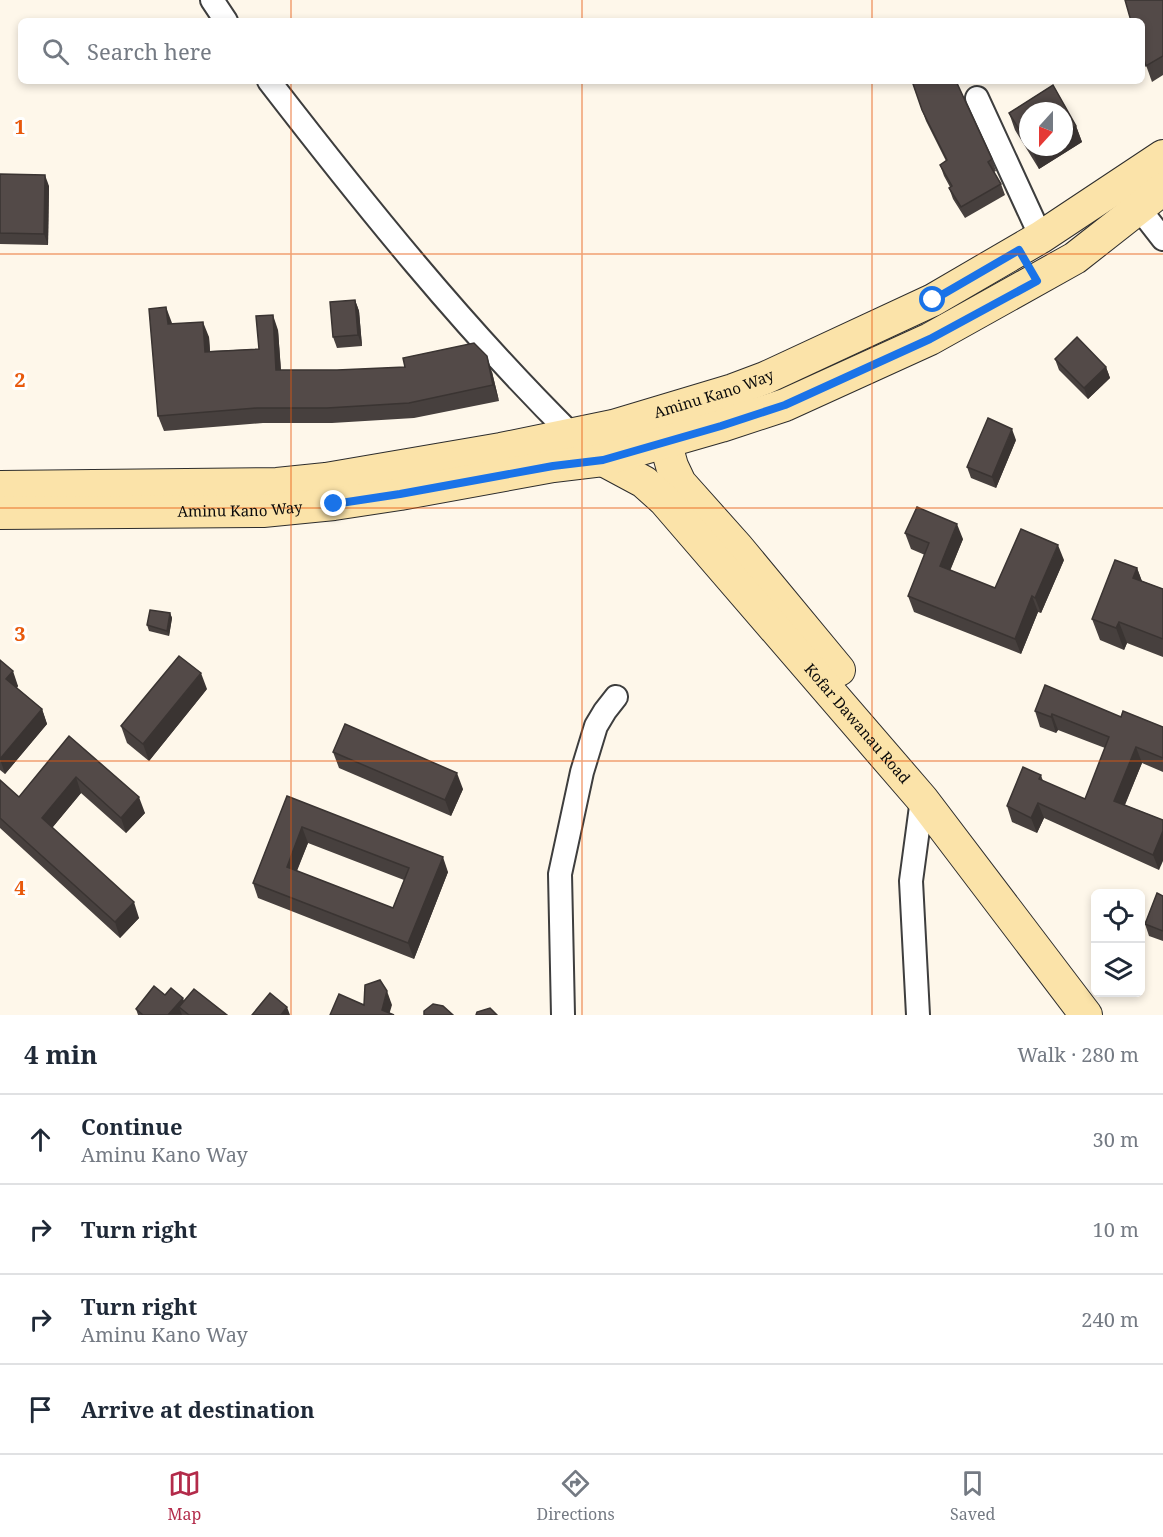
<!DOCTYPE html>
<meta charset="utf-8">
<style>
:root{--surface:#fff;--page:#f6f6f7;--text:#1f2937;--muted:#747a83;--line:#e0e1e3;--accent:#b32b4a}
body{margin:0;font-family:"Noto Serif",serif;background:var(--page);color:var(--text)}
.controls{position:absolute;right:18px;bottom:18px;display:grid;overflow:hidden;border-radius:9px;box-shadow:0 3px 9px #0003}
.controls button{width:54px;height:54px;display:grid;place-items:center;padding:0;border:0;border-bottom:2px solid var(--line);background:var(--surface);color:var(--text);font:30px sans-serif}
.compass{position:absolute;left:1019px;top:102px;width:54px;height:54px;border-radius:50%;background:var(--surface);box-shadow:0 3px 9px #0003;rotate:201deg}
.stop{position:absolute;width:18px;height:18px;margin:-14px;border:4px solid #1a73e8;border-radius:50%;background:#fff}
.stop.end{background:#1a73e8;border-color:#fff;box-shadow:0 2px 6px #0008}
.list{margin:0;padding:0;list-style:none}
h2{display:flex;justify-content:space-between;align-items:center;height:78px;margin:0;padding:0 24px;font-size:26px}
h2 small{font-size:20px;font-weight:400;color:var(--muted)}
.list li{display:grid;grid-template-columns:39px 1fr auto;gap:18px;align-items:center;box-sizing:border-box;height:90px;padding:0 24px;border-top:2px solid var(--line)}
.list b{display:block;font-size:22px;white-space:nowrap}
.list p{margin:0;font-size:20px;white-space:nowrap;color:var(--muted)}
.list em{font-size:20px;font-style:normal;color:var(--muted)}
.icon{flex:none;width:33px;height:33px;fill:none;stroke:currentColor;stroke-width:2;stroke-linecap:round;stroke-linejoin:round}
.map{position:relative;flex:none;width:1163px;height:1015px;overflow:hidden}
.search{position:absolute;background:var(--surface);box-shadow:0 3px 9px #0003;left:18px;right:18px;top:18px;height:66px;display:flex;align-items:center;gap:15px;box-sizing:border-box;padding:0 21px;border-radius:9px;color:var(--muted);font-size:22px}
.sheet{height:438px;background:var(--surface)}
nav{display:flex;justify-content:space-around;align-items:center;box-sizing:border-box;height:84px;border-top:2px solid var(--line);background:var(--surface);font-size:16px;color:var(--muted)}
nav a{display:grid;justify-items:center;gap:3px}
nav .on{color:var(--accent)}
.map>svg:first-child{display:block}
.lines{fill:none;stroke-linecap:round;stroke-linejoin:round}
.street-casing{stroke:#3e3e3e;stroke-width:26}
.secondary-casing{stroke:#2d2d2d;stroke-width:34}
.street{stroke:#fff;stroke-width:22}
.secondary{stroke:#fbe3a9;stroke-width:32}
.wall{fill:#47403e;fill-rule:evenodd}
.shaded-wall{fill:#3a3432}
.building{fill:#534a48;stroke:#3a3432;stroke-width:1.5;fill-rule:evenodd}
.route{stroke:#1a73e8;stroke-width:8}
.grid{fill:none;stroke:#e8590c;stroke-width:1.5;stroke-opacity:0.55}
.labels{text-anchor:middle;stroke-width:6;stroke-linejoin:round;paint-order:stroke}
.street-label{font-size:15px;fill:#0b0b0b;stroke:#fff}
.grid-label{font-size:20px;text-anchor:middle;font-weight:bold;fill:#e8590c;stroke:#fff;stroke-width:6;stroke-linejoin:round;paint-order:stroke}
</style>
<div class="map">
<svg width="1163" height="1015" viewBox="0 0 1163 1015">
<rect width="100%" height="100%" fill="#fef7ea"/>
<g class="lines">
<defs>
<g id="street">
<path d="M212 0 226 21"/>
<path d="M269 81C364 204 462 326 572 435"/>
<path d="M977 98 1041 237"/>
<path d="M1138 207 1163 239"/>
<path d="M563 1015 560 874 582 772 596 726 605 711 616 697"/>
<path d="M918 1015 911 881 922 799"/>
</g>
<g id="secondary">
<path d="M665 441 672 466 680 483 738 548 839 670"/>
<path id="s1" d="M603 460 644 482 664 500 922 799 1086 1015"/>
<path id="s2" d="M0 487 277 484 326 479 501 449 613 426 733 390 765 378 933 300 1041 237 1163 156"/>
<path id="s3" d="M0 513 263 511 334 504 400 494 553 466 603 460 721 426 785 405 930 339 1075 258 1163 189"/>
</g>
</defs>
<!-- street casing -->
<use href="#street" class="street-casing"/>
<!-- secondary casing -->
<use href="#secondary" class="secondary-casing"/>
<!-- street -->
<use href="#street" class="street"/>
<!-- secondary -->
<use href="#secondary" class="secondary"/>
</g>
<!-- wall -->
<g class="wall">
<path d="M1163 0V75L1152 82 1142 54Z"/>
<path d="M1053 85 1076 126 1082 142 1039 169 1015 130 1009 113ZM1028 111H1064V147H1028Z"/>
<path d="M922 110 992 159 996 171 994 172 1001 184 1005 195 965 218 953 199 949 188 950 187 944 176 940 165 946 161 926 121Z"/>
<path d="M0 174 49 186 48 245 0 244Z"/>
<path d="M355 300 359 311 362 346 337 348 333 337Z"/>
<path d="M172 324 209 337 210 351 259 349 278 330 281 370 492 372 499 401 414 418 332 423H263L164 431 158 416Z"/>
<path d="M1055 359 1106 367 1110 378 1088 399 1059 370Z"/>
<path d="M1016 440 996 488 971 478 967 467Z"/>
<path d="M905 533 963 539 950 571 995 588 1064 560 1041 613 1038 612 1021 654 914 612 908 596 925 555 911 549Z"/>
<path d="M1137 568 1142 581 1163 589V657L1127 643 1124 650 1100 640 1092 619Z"/>
<path d="M170 613 172 618 169 636 149 631 147 625Z"/>
<path d="M0 660 18 686 17 688 42 709 47 724 5 774 0 770Z"/>
<path d="M207 689 149 761 127 743 121 726Z"/>
<path d="M1035 711 1121 717 1163 727V772L1142 763 1125 805 1163 820 1159 870 1044 818 1037 833 1012 822 1007 806 1041 775 1043 781 1085 799 1105 748 1058 730 1056 733 1040 727Z"/>
<path d="M69 736 145 813 126 833 81 793 52 828 139 918 120 938 0 828V780L19 797Z"/>
<path d="M333 752 463 789 451 816 339 768Z"/>
<path d="M287 796 448 872 414 959 258 898 253 883ZM308 843 404 880 393 908 297 871Z"/>
<path d="M1163 896V941L1149 936 1145 924Z"/>
<path d="M184 1001 227 1015H138L136 1009Z"/>
</g>
<!-- shaded-wall -->
<g class="shaded-wall">
<path d="M1076 126 1082 142 1039 169 1033 152 1042 147H1064V133Z"/>
<path d="M45 175 49 186 48 245 44 234Z"/>
<path d="M355 300 359 311 362 346 358 335Z"/>
<path d="M166 307 172 323 173 339 168 324Z"/>
<path d="M273 315 278 330 282 386 276 370Z"/>
<path d="M203 322 209 337 211 367 205 352Z"/>
<path d="M487 356 492 372 499 401 493 385Z"/>
<path d="M1106 367 1110 378 1088 399 1084 388Z"/>
<path d="M1012 429 1016 440 996 488 992 477Z"/>
<path d="M957 524 963 539 945 582 940 566Z"/>
<path d="M1058 545 1064 560 1041 613 1035 598Z"/>
<path d="M1137 568 1145 590 1133 578Z"/>
<path d="M1032 596 1038 612 1021 654 1015 639Z"/>
<path d="M170 613 172 618 169 636 167 631Z"/>
<path d="M1119 622 1127 643 1124 650 1116 628Z"/>
<path d="M13 671 18 686 12 693 6 679Z"/>
<path d="M201 673 207 689 149 761 143 744Z"/>
<path d="M42 709 47 724 5 774 0 759Z"/>
<path d="M1052 714 1058 730 1056 733 1051 717Z"/>
<path d="M1136 747 1142 763 1120 816 1114 801Z"/>
<path d="M457 773 463 789 451 816 445 800Z"/>
<path d="M76 777 81 793 47 834 42 818Z"/>
<path d="M139 797 145 813 126 833 121 818Z"/>
<path d="M1038 803 1044 818 1037 833 1031 818Z"/>
<path d="M302 827 308 843 292 882 287 867Z"/>
<path d="M1163 831V861L1159 870 1153 855Z"/>
<path d="M443 857 448 872 414 959 408 943Z"/>
<path d="M134 902 139 918 120 938 115 922Z"/>
<path d="M387 991 392 1005 389 1015 382 1010Z"/>
<path d="M183 998 187 1009 179 1007 182 1015H168Z"/>
<path d="M287 1007 290 1015H281Z"/>
</g>
<!-- building -->
<g class="building">
<path d="M1125 0H1163V56L1146 66 1142 54V21H1131Z"/>
<path d="M912 81H956L992 159 988 162 1001 184 961 207 949 188 952 186 940 165 947 160 922 110Z"/>
<path d="M1053 85 1076 126 1064 133V111H1028V144L1009 113Z"/>
<path d="M1030 147H1042L1033 152Z"/>
<path d="M0 174 45 175 44 234 0 233Z"/>
<path d="M355 300 358 335 333 337 330 302Z"/>
<path d="M166 307 168 324 203 322 205 352 259 349 256 316 273 315 276 370H337L405 367 403 358 474 343 487 356 493 385 409 403 327 408H257L158 416 149 309Z"/>
<path d="M1077 337 1106 367 1084 388 1055 359Z"/>
<path d="M988 418 1012 429 992 477 967 467Z"/>
<path d="M917 507 957 524 940 566 995 588 1021 529 1058 545 1035 598 1032 596 1015 639 908 596 929 543 905 533Z"/>
<path d="M1115 560 1137 568 1133 578 1163 589V639L1119 622 1116 628 1092 619Z"/>
<path d="M150 610 170 613 167 631 147 625Z"/>
<path d="M179 656 201 673 143 744 121 726Z"/>
<path d="M0 660 13 671 6 679 42 709 0 759Z"/>
<path d="M1045 685 1121 717 1123 711 1163 727V758L1136 747 1114 801 1163 820V831L1153 855 1038 803 1031 818 1007 806 1023 767 1041 775 1039 779 1085 799 1109 737 1052 714 1051 717 1035 711Z"/>
<path d="M345 724 457 773 445 800 333 752Z"/>
<path d="M69 736 139 797 121 818 76 777 42 818 134 902 115 922 0 818V780L19 797Z"/>
<path d="M287 796 443 857 408 943 253 883ZM302 827 409 868 393 908 287 867Z"/>
<path d="M1157 893 1163 896V931L1145 924Z"/>
<path d="M380 980 387 991 382 1010 394 1015H330L339 994 364 1005 365 985Z"/>
<path d="M154 986 165 995 171 988 183 998 168 1015H143L136 1009Z"/>
<path d="M194 989 227 1015H189L179 1007Z"/>
<path d="M270 993 287 1007 281 1015H252Z"/>
<path d="M433 1004 443 1006 453 1015H424V1011Z"/>
<path d="M490 1008 497 1015H476L477 1012Z"/>
</g>
<g class="lines">
<!-- route -->
<path class="route" d="M334 504 400 494 553 466 603 460 721 426 785 405 930 339 1037 281 1019 250 933 300"/>
</g>
<!-- grid -->
<path class="grid" d="M291 0V21M582 0V21M872 0V21M291 81V1015M582 81V1015M872 81V1015M0 254H1163M0 508H1163M0 761H1163"/>
<g class="labels">
<!-- street labels -->
<g class="street-label">
<text dy="5" stroke="none"><textPath href="#s2" startOffset="724">Aminu Kano Way</textPath></text>
<text dy="5" stroke="none"><textPath href="#s3" startOffset="240">Aminu Kano Way</textPath></text>
<text dy="5" stroke="none"><textPath href="#s1" startOffset="369">Kofar Dawanau Road</textPath></text>
</g>
</g>
<g class="grid-label">
<text x="20" y="134">1</text>
<text x="20" y="387">2</text>
<text x="20" y="641">3</text>
<text x="20" y="895">4</text>
</g>
</svg>
<div class="controls">
<button><svg class="icon" aria-label="locate" viewBox="0 0 24 24"><circle cx="12" cy="12" r="6"/><path d="M12 2v4M12 18v4M2 12h4M18 12h4"/></svg></button>
<button><svg class="icon" aria-label="layers" viewBox="0 0 24 24"><path d="M12 4l9 5-9 5-9-5zM3 14l9 5 9-5"/></svg></button>
</div>
<svg class="compass" viewBox="-18 -18 36 36"><path d="M0-13l5 13h-10z" fill="#e53935"/><path d="M0 13l5-13h-10z" fill="#747a83"/></svg>
<div class="stop" style="left:933px;top:300px"></div>
<div class="stop end" style="left:334px;top:504px"></div>
<div class="search"><svg class="icon" aria-label="search" viewBox="0 0 24 24"><circle cx="10" cy="10" r="6"/><path d="M15 15l6 6"/></svg>Search here</div>
</div>
<section class="sheet">
<h2>4 min<small>Walk · 280 m</small></h2>
<ul class="list">
<li><svg class="icon" aria-label="ahead" viewBox="0 0 24 24"><path d="M12 20V5M6 11l6-6 6 6"/></svg><div><b>Continue</b><p>Aminu Kano Way</p></div><em>30 m</em></li>
<li><svg class="icon" aria-label="right" viewBox="0 0 24 24"><path d="M7 20v-9h11M14 6l5 5-5 5"/></svg><div><b>Turn right</b></div><em>10 m</em></li>
<li><svg class="icon" aria-label="right" viewBox="0 0 24 24"><path d="M7 20v-9h11M14 6l5 5-5 5"/></svg><div><b>Turn right</b><p>Aminu Kano Way</p></div><em>240 m</em></li>
<li><svg class="icon" aria-label="arrive" viewBox="0 0 24 24"><path d="M6 21V4h12l-3 4 3 4H6"/></svg><div><b>Arrive at destination</b></div></li>
</ul>
</section>
<nav>
<a class="on"><svg class="icon" aria-label="map" viewBox="0 0 24 24"><path d="M3 6l6-2 6 2 6-2v14l-6 2-6-2-6 2zM9 4v14M15 6v14"/></svg>Map</a>
<a><svg class="icon" aria-label="directions" viewBox="0 0 24 24"><path d="M12 3l9 9-9 9-9-9zM9 14v-3h6M13 9l2 2-2 2"/></svg>Directions</a>
<a><svg class="icon" aria-label="saved" viewBox="0 0 24 24"><path d="M7 4h10v16l-5-4-5 4z"/></svg>Saved</a>
</nav>
